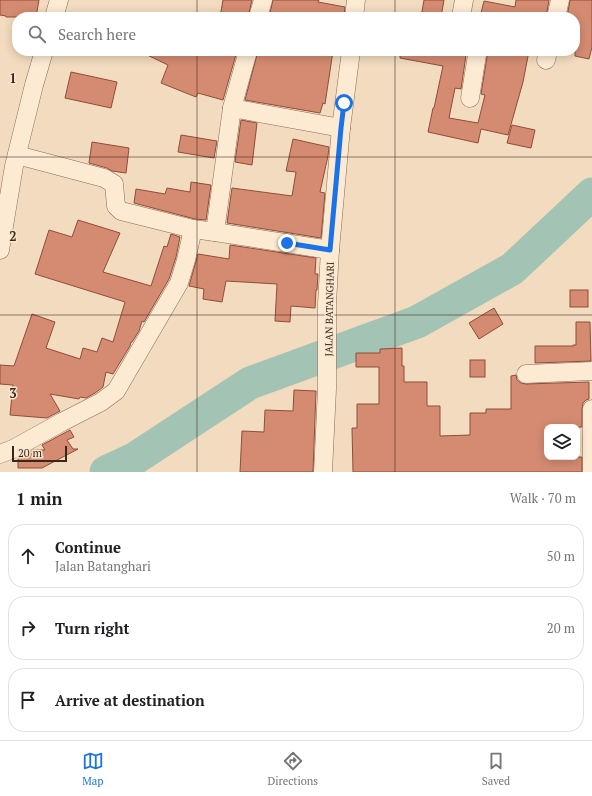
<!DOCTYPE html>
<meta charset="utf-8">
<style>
:root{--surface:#fff;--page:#f2f2f2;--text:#202124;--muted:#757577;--line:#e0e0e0;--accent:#1a73e8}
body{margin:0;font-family:"PT Serif",serif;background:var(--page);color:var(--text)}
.controls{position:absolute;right:12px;bottom:12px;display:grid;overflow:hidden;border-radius:8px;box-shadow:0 2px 10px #0003}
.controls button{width:36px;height:36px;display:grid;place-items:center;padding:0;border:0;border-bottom:1px solid var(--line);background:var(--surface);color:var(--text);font:20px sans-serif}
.scale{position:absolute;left:12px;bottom:10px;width:55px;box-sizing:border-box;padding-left:4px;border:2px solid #3b261b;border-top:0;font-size:11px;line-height:14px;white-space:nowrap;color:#3b261b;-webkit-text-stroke:3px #f9e6cf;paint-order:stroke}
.stop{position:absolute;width:12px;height:12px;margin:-9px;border:3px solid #1a73e8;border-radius:50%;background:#fff}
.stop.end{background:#1a73e8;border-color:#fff;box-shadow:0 1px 4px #0008}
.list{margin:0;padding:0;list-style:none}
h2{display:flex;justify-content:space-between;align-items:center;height:52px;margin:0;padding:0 16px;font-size:17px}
h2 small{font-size:13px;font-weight:400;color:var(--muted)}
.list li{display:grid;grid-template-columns:26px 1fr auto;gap:12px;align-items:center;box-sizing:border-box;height:64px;margin:0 8px 8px;padding:0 8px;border:1px solid var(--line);border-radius:16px}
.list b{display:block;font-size:15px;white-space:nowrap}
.list p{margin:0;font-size:13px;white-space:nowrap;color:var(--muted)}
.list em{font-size:13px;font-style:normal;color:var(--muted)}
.icon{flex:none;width:22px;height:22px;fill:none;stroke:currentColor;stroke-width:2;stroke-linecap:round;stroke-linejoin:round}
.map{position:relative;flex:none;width:592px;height:472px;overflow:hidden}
.search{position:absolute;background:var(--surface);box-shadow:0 2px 10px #0003;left:12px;right:12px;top:12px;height:44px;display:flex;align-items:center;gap:10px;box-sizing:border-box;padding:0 14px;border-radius:16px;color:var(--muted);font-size:15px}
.sheet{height:268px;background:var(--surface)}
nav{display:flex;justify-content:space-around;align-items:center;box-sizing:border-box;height:56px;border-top:1px solid var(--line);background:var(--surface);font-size:11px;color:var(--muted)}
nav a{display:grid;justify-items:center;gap:2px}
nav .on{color:var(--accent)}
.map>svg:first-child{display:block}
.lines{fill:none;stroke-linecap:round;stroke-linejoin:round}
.river{stroke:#a3c3b5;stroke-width:33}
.building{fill:#d48b71;stroke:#8e4e39}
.street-casing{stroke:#8d6a55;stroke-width:19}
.street{stroke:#fcead3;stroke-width:18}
.route{stroke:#1a73e8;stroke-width:5}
.grid{fill:none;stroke:#3b261b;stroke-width:1;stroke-opacity:0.55}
.labels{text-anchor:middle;stroke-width:3;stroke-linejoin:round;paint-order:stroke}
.street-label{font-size:10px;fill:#3b261b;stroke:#f9e6cf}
.grid-label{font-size:13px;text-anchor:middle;font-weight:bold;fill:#3b261b;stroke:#f9e6cf;stroke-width:3;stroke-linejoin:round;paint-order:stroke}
</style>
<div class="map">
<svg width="592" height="472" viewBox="0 0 592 472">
<rect width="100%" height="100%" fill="#f2dbbf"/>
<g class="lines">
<!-- river -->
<path class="river" d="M106 472 134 459 250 383 417 322 512 269 592 194"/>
</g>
<!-- building -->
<g class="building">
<path d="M0 0H39L36 17H6V16L0 15Z"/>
<path d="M223 0H252L248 17H220Z"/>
<path d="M273 0H319L318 2 345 7 344 17H269Z"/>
<path d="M424 0H444L441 17H421Z"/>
<path d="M516 0H549L546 17H480L484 1 515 7Z"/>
<path d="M570 0H592V47L589 59 575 56V17H567Z"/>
<path d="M139 51H237L223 100 198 93 196 97 161 83 168 65Z"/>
<path d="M258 51H333L325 104 323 103 320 113 245 100Z"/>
<path d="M400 51H466V55L461 89 455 88 449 118 478 123 485 95 481 94 487 57V51H529L523 82 508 135 481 129 478 143 428 132 433 108H434L443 66 400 58Z"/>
<path d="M71 72 117 82 111 108 65 98Z"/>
<path d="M241 120 257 123 252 165 235 162Z"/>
<path d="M512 125 535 130 531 148 507 143Z"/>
<path d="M181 135 217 141 214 158 178 152Z"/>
<path d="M293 139 329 147 328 156 320 192 325 193 321 238 227 223 232 188 292 196 296 172 286 171Z"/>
<path d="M92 142 129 148 126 173 112 171 107 168 89 163Z"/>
<path d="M191 182 211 185 206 220 195 219 134 203 136 189 165 194 167 188 190 192Z"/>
<path d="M78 220 120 233 103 272 151 286 164 246 167 247 171 234 180 237 176 257 169 279 144 322 142 321 139 331 132 342H131L130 346 113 374 106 372 103 387 95 393 86 398 80 397 79 399 50 394 60 411 47 418 10 415 13 385 0 384V365L14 366 32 314 55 322 46 348 80 359 83 348 97 352 102 338 113 342 125 302 35 274 49 230 72 237Z"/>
<path d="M230 245 316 258 315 274H318L317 290H316L315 308 291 306 290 322 275 321 277 284 226 281 222 302 203 299 204 289 189 286 198 254 229 259Z"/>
<rect x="570" y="290" width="18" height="17"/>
<path d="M494 308 503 324 479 339 469 323Z"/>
<path d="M576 322H590L591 361 535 363V346H573V345H576Z"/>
<path d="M402 348V366H404V382H427V406H440V436L470 435V413H486V409H511V376L516 375 517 380 521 383 526 384 589 382V399L586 400 583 403 582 409V427H547V457H582V472H353L352 428H357V404H379V367H356V353H380V349Z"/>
<rect x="470" y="360" width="15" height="17"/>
<path d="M294 390 316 391 313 472H240L242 431 264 432 265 410 293 411Z"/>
<path d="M70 430 74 437 67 440 73 449H78L42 468H18V458L33 450H45L42 445Z"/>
</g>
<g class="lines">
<defs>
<g id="street">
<path d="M54 17 59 0"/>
<path d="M258 17 263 0"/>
<path d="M354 17 356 0"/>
<path d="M461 17 464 0"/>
<path d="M556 17 560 0"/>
<path d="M546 60 548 51"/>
<path d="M470 98 477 55 476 51"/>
<path d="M232 108 341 128"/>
<path d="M17 155 104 178 114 184 116 206 121 211 193 229 215 232 330 250"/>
<path d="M215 232 232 108 248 51"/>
<path d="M0 250 14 166 34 85 44 51"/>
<path d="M526 374 592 371"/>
<path d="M0 454 13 449 33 438 62 422 101 402 116 391 179 283 186 260 193 229"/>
<path d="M323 472 327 389V304L330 250 341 128 351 51"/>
<path d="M592 472V409"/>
</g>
</defs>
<!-- street casing -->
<use href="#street" class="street-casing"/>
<!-- street -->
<use href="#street" class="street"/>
</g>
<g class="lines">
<!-- route -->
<path class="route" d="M287 243 330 250 341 128 344 103"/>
</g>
<!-- grid -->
<path class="grid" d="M197 0V17M395 0V17M197 51V472M395 51V472M0 157H592M0 315H592"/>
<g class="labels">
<!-- street labels -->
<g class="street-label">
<text transform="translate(329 309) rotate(-89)" y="4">JALAN BATANGHARI</text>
</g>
</g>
<g class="grid-label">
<text x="13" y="83">1</text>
<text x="13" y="241">2</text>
<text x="13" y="398">3</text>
</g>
</svg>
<div class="controls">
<button><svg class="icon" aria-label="layers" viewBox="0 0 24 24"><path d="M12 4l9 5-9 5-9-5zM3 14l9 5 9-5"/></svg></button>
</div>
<div class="scale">20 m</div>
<div class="stop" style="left:344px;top:103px"></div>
<div class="stop end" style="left:287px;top:243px"></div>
<div class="search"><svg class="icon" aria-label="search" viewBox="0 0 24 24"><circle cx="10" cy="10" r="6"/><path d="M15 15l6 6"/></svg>Search here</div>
</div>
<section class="sheet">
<h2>1 min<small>Walk · 70 m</small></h2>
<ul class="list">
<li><svg class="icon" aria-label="ahead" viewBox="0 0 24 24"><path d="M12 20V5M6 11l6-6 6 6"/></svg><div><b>Continue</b><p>Jalan Batanghari</p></div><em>50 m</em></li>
<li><svg class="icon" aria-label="right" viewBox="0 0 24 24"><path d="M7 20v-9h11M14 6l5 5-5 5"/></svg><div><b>Turn right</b></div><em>20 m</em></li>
<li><svg class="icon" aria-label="arrive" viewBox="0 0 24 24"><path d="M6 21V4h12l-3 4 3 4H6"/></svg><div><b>Arrive at destination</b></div></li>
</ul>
</section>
<nav>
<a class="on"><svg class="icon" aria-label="map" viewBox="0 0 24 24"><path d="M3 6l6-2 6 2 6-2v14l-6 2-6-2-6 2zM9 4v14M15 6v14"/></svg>Map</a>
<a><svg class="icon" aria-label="directions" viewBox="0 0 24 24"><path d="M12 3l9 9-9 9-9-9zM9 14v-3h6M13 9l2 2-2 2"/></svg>Directions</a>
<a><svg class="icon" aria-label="saved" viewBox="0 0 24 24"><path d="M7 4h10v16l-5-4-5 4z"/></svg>Saved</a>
</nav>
